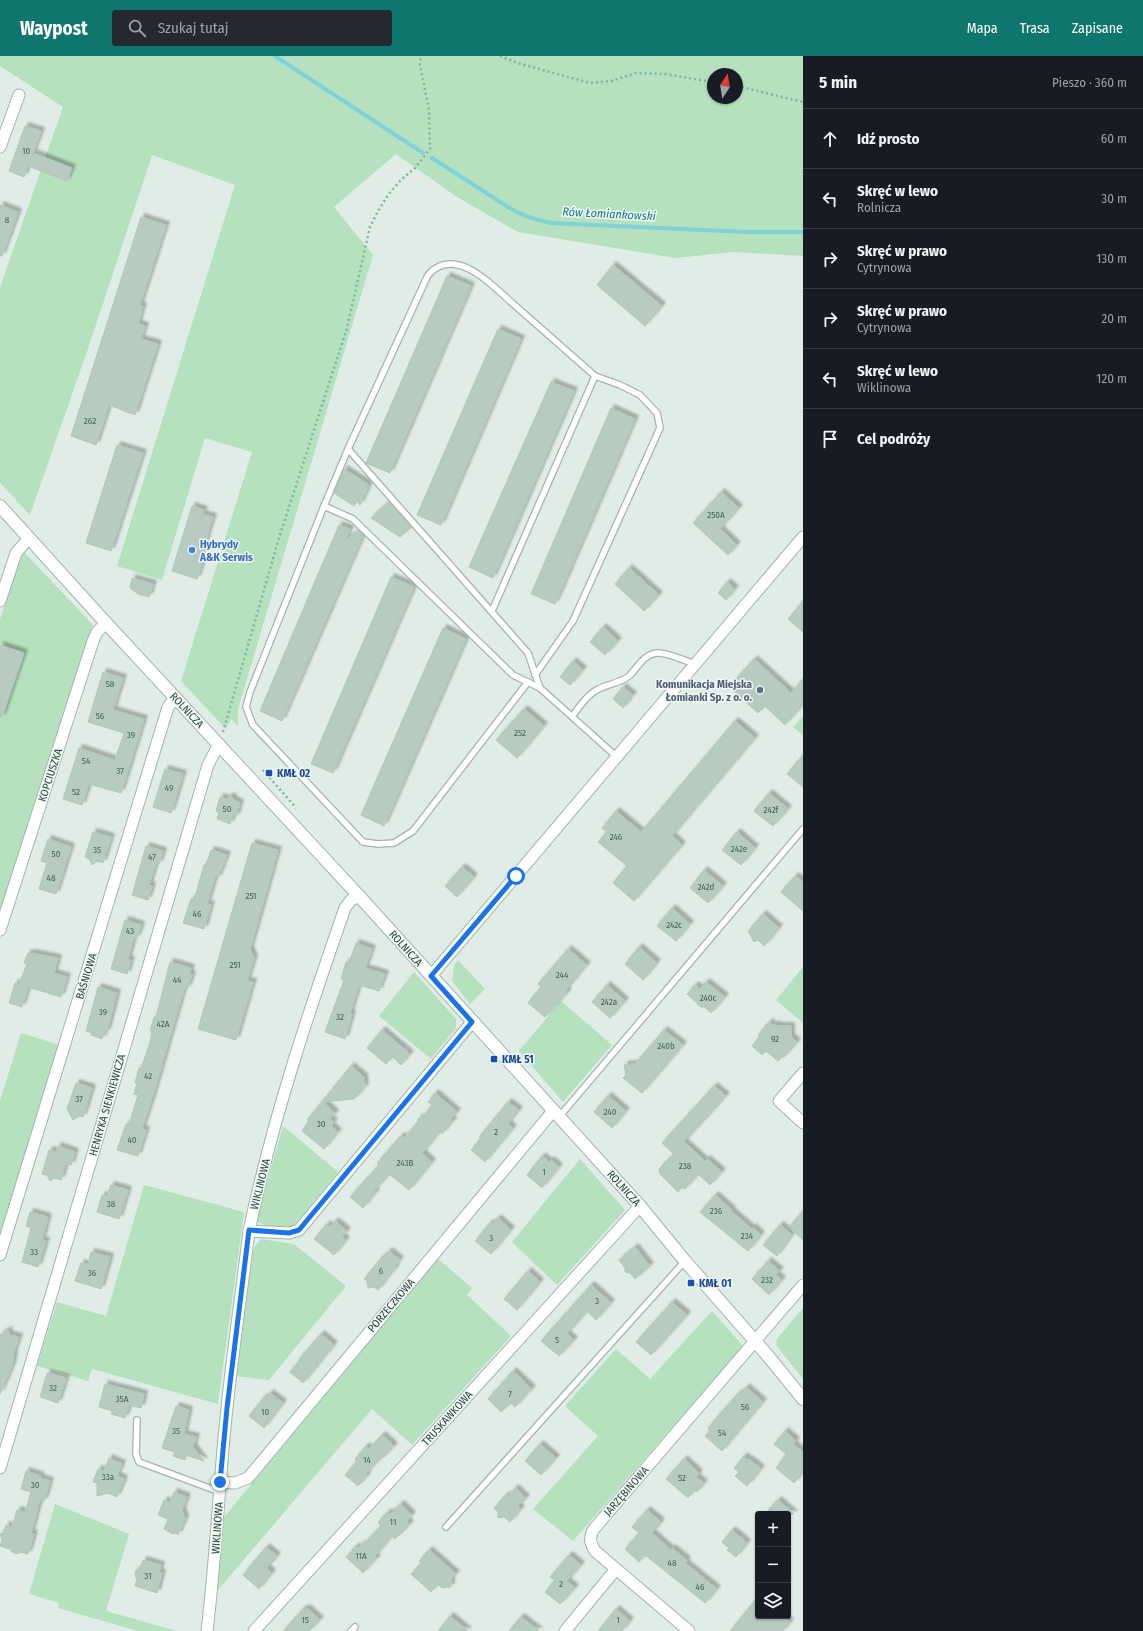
<!DOCTYPE html>
<html lang="pl">
<meta charset="utf-8">
<style>
:root{--surface:#171b24;--page:#242831;--text:#f1f3f6;--muted:#9ea1a6;--line:#363941;--accent:#0f766e}
body{margin:0;font-family:"Fira Sans Condensed",sans-serif;background:var(--page);color:var(--text)}
.controls{position:absolute;right:12px;bottom:12px;display:grid;overflow:hidden;border-radius:4px;box-shadow:0 1px 3px #0004}
.controls button{width:36px;height:36px;display:grid;place-items:center;padding:0;border:0;border-bottom:1px solid var(--line);background:var(--surface);color:var(--text);font:20px sans-serif}
.compass{position:absolute;left:707px;top:12px;width:36px;height:36px;border-radius:50%;background:var(--surface);box-shadow:0 1px 3px #0004;rotate:12deg}
.stop{position:absolute;width:12px;height:12px;margin:-9px;border:3px solid #1a73e8;border-radius:50%;background:#fff}
.stop.end{background:#1a73e8;border-color:#fff;box-shadow:0 1px 4px #0008}
.list{margin:0;padding:0;list-style:none}
h2{display:flex;justify-content:space-between;align-items:center;height:52px;margin:0;padding:0 16px;font-size:17px}
h2 small{font-size:13px;font-weight:400;color:var(--muted)}
.list li{display:grid;grid-template-columns:26px 1fr auto;gap:12px;align-items:center;box-sizing:border-box;height:60px;padding:0 16px;border-top:1px solid var(--line)}
.list b{display:block;font-size:15px;white-space:nowrap}
.list p{margin:0;font-size:13px;white-space:nowrap;color:var(--muted)}
.list em{font-size:13px;font-style:normal;color:var(--muted)}
.icon{flex:none;width:22px;height:22px;fill:none;stroke:currentColor;stroke-width:2;stroke-linecap:round;stroke-linejoin:round}
.map{position:relative;flex:none;width:803px;height:1575px;overflow:hidden}
header{display:flex;align-items:center;gap:24px;box-sizing:border-box;height:56px;padding:0 20px;background:var(--accent);color:#fff}
header strong{font-size:19px}
nav{display:flex;gap:22px;margin-inline-start:auto;font-size:14px}
.search{width:280px;height:36px;background:var(--page);display:flex;align-items:center;gap:10px;box-sizing:border-box;padding:0 14px;border-radius:4px;color:var(--muted);font-size:15px}
main{display:flex}
aside{flex:1;background:var(--surface)}
.map>svg:first-child{display:block}
.green{fill:#b5e1be;fill-rule:evenodd}
.lines{fill:none;stroke-linecap:round;stroke-linejoin:round}
.stream{stroke:#80d2d9;stroke-width:4}
.building{fill:#b7cbc1;stroke:#b1c7bc;filter:url(#shadow)}
.service-casing{stroke:#a1b5ad;stroke-width:8}
.minor-casing{stroke:#a1b5ad;stroke-width:13}
.tertiary-casing{stroke:#a1b5ad;stroke-width:14}
.path{stroke:#7cb49e;stroke-width:2.5;stroke-dasharray:2 3;stroke-linecap:butt}
.service{stroke:#fff;stroke-width:5.5}
.minor{stroke:#fff;stroke-width:11}
.tertiary{stroke:#fff;stroke-width:12}
.route{stroke:#1a73e8;stroke-width:5}
.shop-dot{fill:#3f7fe0;stroke:#f0f9f4;stroke-width:1.5}
.service-dot{fill:#5c6f8a;stroke:#f0f9f4;stroke-width:1.5}
.transit-dot{fill:#1a4fb4;stroke:#f0f9f4;stroke-width:1.5}
.labels{text-anchor:middle;stroke-width:3;stroke-linejoin:round;paint-order:stroke}
.number-label{font-size:9px;fill:#446257}
.shop-label{font-size:11px;font-weight:bold;fill:#366cbe;stroke:#f0f9f4;text-anchor:start}
.service-label{font-size:11px;font-weight:bold;fill:#4e5e75;stroke:#f0f9f4;text-anchor:end}
.street-label{font-size:11px;fill:#1e3f34;stroke:#f0f9f4}
.transit-label{font-size:11px;font-weight:bold;fill:#164399;stroke:#f0f9f4;text-anchor:start}
.water-label{font-size:12px;font-style:italic;fill:#117782;stroke:#f0f9f4}
</style>
<header>
<strong>Waypost</strong>
<div class="search"><svg class="icon" aria-label="search" viewBox="0 0 24 24"><circle cx="10" cy="10" r="6"/><path d="M15 15l6 6"/></svg>Szukaj tutaj</div>
<nav><a>Mapa</a><a>Trasa</a><a>Zapisane</a></nav>
</header>
<main>
<div class="map">
<svg width="803" height="1575" viewBox="0 0 803 1575">
<defs>
<filter id="shadow"><feDropShadow dx="3.5" dy="-3.5" stdDeviation="1" flood-color="#0004"/></filter>
</defs>
<rect width="100%" height="100%" fill="#dfede6"/>
<!-- green -->
<g class="green">
<path d="M0 0H803V200L734 196 675 202 518 176 457 141 396 98 334 151 373 199 238 653V670L231 663 226 673 181 625 252 396 205 382 162 524 117 510 235 129 152 99 93 278 30 459 0 427V231L63 51 0 10ZM713 18H737V42H713Z"/>
<path d="M23 495 93 569 0 855V563Z"/>
<path d="M803 660V679L793 671Z"/>
<path d="M458 904 485 933 470 948 452 925 454 909Z"/>
<path d="M803 911V967L776 944Z"/>
<path d="M414 916 456 963V972L431 1003 379 960Z"/>
<path d="M561 945 612 989 563 1046 519 995Z"/>
<path d="M21 977 60 989 0 1188V1045Z"/>
<path d="M283 1070 338 1116 291 1173C279 1173 267 1171 256 1165Z"/>
<path d="M580 1103 625 1154 557 1229 512 1186Z"/>
<path d="M144 1129 244 1156 218 1348 92 1313 88 1325 37 1310 57 1246 106 1260Z"/>
<path d="M261 1183 294 1188 346 1230 269 1324 236 1320 254 1191Z"/>
<path d="M438 1203 472 1232 467 1239 511 1280 412 1389 372 1353 218 1534 224 1461Z"/>
<path d="M803 1252V1323L776 1289 777 1283Z"/>
<path d="M712 1255 743 1290 573 1485 533 1453 598 1380 565 1350 616 1293 650 1323Z"/>
<path d="M55 1448 129 1478 106 1555 177 1575H138L58 1552 59 1547 29 1538Z"/>
</g>
<g class="lines">
<!-- stream -->
<g class="stream">
<path d="M275 0 423 97"/>
<path d="M432 102 508 151C522 160 535 164 551 167L746 176H803"/>
</g>
</g>
<!-- building -->
<g class="building">
<path d="M25 70 41 75 33 97 72 112 67 125 28 110 24 121 9 115Z"/>
<path d="M0 149 18 156 2 200H0Z"/>
<path d="M141 161 166 169 140 249 143 250 138 268 145 270 141 283 158 288 135 359 109 349 96 389 71 380Z"/>
<path d="M613 209 662 250 645 270 597 229Z"/>
<path d="M447 220 471 230 390 417 366 407Z"/>
<path d="M498 273 521 283 441 469 417 459Z"/>
<path d="M551 326 574 335 493 522 469 511Z"/>
<path d="M611 352 635 363 555 548 531 538Z"/>
<path d="M117 389 143 397 111 495 86 487Z"/>
<path d="M344 413 369 429 360 449 357 445 354 450 334 437Z"/>
<path d="M721 436 739 452 720 473 737 489 728 499 693 467Z"/>
<path d="M389 446 411 471 400 481 371 462Z"/>
<path d="M192 450 204 454 202 458 213 461 199 506 202 507 197 523 172 515Z"/>
<path d="M339 469 350 473 345 485 358 474 363 479 282 665 260 655Z"/>
<path d="M629 512 659 539 644 555 615 528Z"/>
<path d="M391 521 414 531 333 717 311 708Z"/>
<path d="M132 522 153 528 149 541 138 538 130 532Z"/>
<path d="M727 526 735 533 726 544 718 537Z"/>
<path d="M803 545V576L788 563Z"/>
<path d="M603 571 618 585 605 599 590 586Z"/>
<path d="M443 572 466 583 384 770 361 759Z"/>
<path d="M0 589 24 597 2 661H0Z"/>
<path d="M754 603 791 637 803 623V648L785 669 765 650 758 657 729 631Z"/>
<path d="M573 605 583 614 570 629 560 621Z"/>
<path d="M103 616 123 622 113 654 144 663 121 737 89 728 82 749 63 743 79 692 115 704 124 677 88 666Z"/>
<path d="M623 631 633 639 623 652 613 643Z"/>
<path d="M524 653 544 670 517 702 496 684Z"/>
<path d="M735 665 755 682 672 780 682 789 634 845 613 827 627 810 598 786 607 776 602 772 616 755 641 776Z"/>
<path d="M803 699V731L787 718Z"/>
<path d="M165 713 183 718 171 757 153 751Z"/>
<path d="M769 737 788 753 773 770 754 755Z"/>
<path d="M231 740 235 745 240 747 236 761 233 760 230 768 217 763 219 756 216 755 220 741 226 743Z"/>
<path d="M93 776 111 781 103 807 97 805 92 809 89 803 85 801Z"/>
<path d="M737 776 755 792 741 809 722 794Z"/>
<path d="M48 783 71 791 56 838 39 833 47 807 41 805Z"/>
<path d="M252 787 278 794 250 893 254 902 247 925 253 926 236 984 198 973Z"/>
<path d="M146 790 163 795 159 808 156 807 149 829 152 830 148 844 132 839Z"/>
<path d="M211 794 227 799 218 822 215 821 207 848 211 849 204 873 183 867 191 843 194 844 204 809H206Z"/>
<path d="M462 811 474 821 457 841 445 830Z"/>
<path d="M704 814 723 830 708 847 690 832Z"/>
<path d="M795 820 803 826V855L781 836Z"/>
<path d="M672 852 690 868 676 885 657 870Z"/>
<path d="M763 858 779 872 764 890 758 884 754 886 748 875Z"/>
<path d="M125 864 141 869 137 882 134 881 128 903 131 904 127 918 111 913Z"/>
<path d="M356 887 372 893 365 912 385 918 379 935 359 929 350 957 352 958 345 983 325 976 344 924 341 923 346 906 349 907Z"/>
<path d="M639 891 657 907 643 924 625 908Z"/>
<path d="M568 893 587 909 566 934 568 936 545 961 528 947 541 931 538 928Z"/>
<path d="M28 897 31 898 32 897 58 902 54 917 67 921 61 941 28 931 22 951 9 947 15 927 19 928 27 908 24 907Z"/>
<path d="M170 906 191 912 189 918H192L188 932 186 931 183 936 152 1043 142 1073 146 1074 138 1100 117 1094 126 1068 129 1069 138 1039 134 1038 137 1027H135L139 1012 141 1013 150 986 152 975H150L154 961H156Z"/>
<path d="M706 926 725 941 711 957 703 950 702 952 687 938 695 929 700 933Z"/>
<path d="M607 929 625 945 610 962 592 946Z"/>
<path d="M98 931 117 937 107 976H105L102 983 91 979 92 977 86 975Z"/>
<path d="M769 966 774 970 775 968 778 970H791V981L797 986 784 1001 783 1000 778 1005 766 995 762 999 752 990 760 980 758 979Z"/>
<path d="M382 974 410 998 401 1009 392 1000 386 1008 367 992Z"/>
<path d="M664 974 683 989 642 1037 623 1022 626 1019 624 1009 635 1008Z"/>
<path d="M351 1010 364 1021 365 1031 354 1043 323 1046 335 1057 330 1063 334 1066 331 1070 338 1076 324 1093 302 1075 309 1065 307 1064Z"/>
<path d="M76 1027 92 1032 83 1061 80 1060 73 1064 67 1053Z"/>
<path d="M714 1030 726 1040 684 1086 705 1105 707 1103 722 1116 710 1129 698 1118 685 1133 682 1131 678 1136 660 1118 659 1113 674 1098 662 1087Z"/>
<path d="M435 1037 457 1056 451 1063 453 1065 442 1078 440 1075 422 1097 432 1106 409 1134 389 1118 374 1135 376 1136 363 1152 350 1141 379 1109 377 1107 401 1080 404 1082 418 1066V1062H422L432 1049 428 1046Z"/>
<path d="M608 1040 626 1055 612 1072 594 1056Z"/>
<path d="M508 1046 519 1054 508 1068 513 1072 485 1106 471 1094 481 1082 479 1081Z"/>
<path d="M58 1090 75 1096 71 1109 66 1107 61 1124 55 1122 50 1125 47 1119 42 1118 49 1094 56 1096Z"/>
<path d="M542 1100 549 1106 551 1104 559 1111 542 1132 527 1119Z"/>
<path d="M111 1129 128 1134 119 1163 97 1156 102 1139 107 1140Z"/>
<path d="M715 1139 732 1154 731 1155 752 1173 753 1171 761 1179 748 1195 700 1156Z"/>
<path d="M803 1155V1184L789 1171Z"/>
<path d="M30 1156 48 1161 42 1184 46 1185 38 1211 22 1206 31 1172 26 1170Z"/>
<path d="M498 1162 511 1174 491 1198 475 1185 490 1167 492 1168Z"/>
<path d="M335 1165 347 1175 342 1181 346 1184 334 1199 314 1183 327 1168 330 1171Z"/>
<path d="M780 1169 792 1179 777 1200 763 1189Z"/>
<path d="M635 1191 650 1210 635 1223 630 1217 625 1216V1212L619 1204Z"/>
<path d="M389 1195 400 1204 395 1210 396 1211 378 1234 374 1231 368 1232 367 1225 364 1223 383 1200 384 1201Z"/>
<path d="M91 1196 110 1201 101 1233 75 1225 81 1207 88 1209Z"/>
<path d="M768 1205 780 1215 776 1218 782 1224 769 1239 752 1223Z"/>
<path d="M528 1215 540 1226 517 1254 504 1243Z"/>
<path d="M591 1229 611 1247 596 1264 587 1255 567 1278 574 1284 559 1300 541 1285Z"/>
<path d="M672 1246 687 1259 651 1299 636 1286Z"/>
<path d="M8 1274 10 1279 19 1281 13 1299H14L12 1310 0 1338V1279Z"/>
<path d="M321 1278 334 1289 303 1327 290 1316 300 1304 299 1303Z"/>
<path d="M513 1315 532 1333 515 1351 510 1347 501 1356 488 1343Z"/>
<path d="M47 1317 66 1322 58 1347 40 1341Z"/>
<path d="M105 1328 144 1338 141 1352 129 1349 125 1362 111 1358 112 1355 99 1351Z"/>
<path d="M746 1331 763 1346 722 1395 705 1380 710 1374 708 1372 725 1352 739 1337 741 1338Z"/>
<path d="M270 1337 283 1347 264 1372 249 1360 264 1341 266 1342Z"/>
<path d="M176 1350 189 1354 184 1378 196 1381 193 1391 204 1405 186 1399 185 1404 173 1400 175 1396 162 1392Z"/>
<path d="M785 1375 796 1385 793 1388 803 1396V1416L794 1427 776 1412 786 1398 774 1388Z"/>
<path d="M382 1379 394 1390 384 1401 383 1400 374 1409 366 1418 367 1420 358 1430 345 1419 357 1405 355 1403 361 1396 366 1390 369 1393Z"/>
<path d="M540 1388 556 1402 541 1419 525 1405Z"/>
<path d="M744 1400 748 1404 749 1403 761 1413 747 1430 735 1420 739 1416 734 1412Z"/>
<path d="M109 1402 122 1408 117 1420 124 1423 117 1441 108 1437 97 1440V1427L93 1426 98 1413 104 1415Z"/>
<path d="M684 1403 699 1417 696 1421 704 1427 697 1436 694 1434 688 1442 666 1423Z"/>
<path d="M26 1415 41 1420 40 1422 50 1425 44 1445 40 1444 31 1477 34 1478 28 1498 20 1496 18 1498 12 1496 10 1493 0 1490 2 1484 0 1478 4 1476 6 1469 12 1471 17 1454 25 1456 31 1436 21 1433Z"/>
<path d="M515 1432 526 1442 518 1450 521 1453 510 1466 504 1461 498 1462V1456L494 1452 506 1439 508 1440Z"/>
<path d="M174 1436 187 1441 182 1454 185 1463 178 1479 175 1477 173 1478 164 1473 168 1463 158 1459 164 1444 170 1447Z"/>
<path d="M778 1444 794 1458H765Z"/>
<path d="M401 1448 412 1459 407 1465 410 1468 395 1483 392 1480 375 1500 377 1502 363 1517 346 1501 356 1490 358 1493 362 1488 363 1489 381 1470 378 1466 388 1456 390 1458Z"/>
<path d="M647 1454 661 1466 652 1477 671 1494 672 1492 687 1504 685 1507 717 1533 705 1547 645 1499 639 1506 625 1493 639 1477 632 1471Z"/>
<path d="M732 1474 747 1487 736 1501 727 1494 729 1492 722 1486Z"/>
<path d="M266 1491 277 1500 267 1512 272 1517 259 1533 243 1519Z"/>
<path d="M429 1494 456 1518 451 1523V1531L442 1532 438 1528 431 1536 411 1518 422 1507 419 1505Z"/>
<path d="M569 1499 581 1509 567 1525 575 1532 560 1548 545 1536 555 1524 550 1521Z"/>
<path d="M143 1504 161 1509 159 1516 162 1517 157 1537 135 1530 137 1523 135 1519 136 1514 141 1511Z"/>
<path d="M758 1541V1560H783L790 1566 783 1575H730Z"/>
<path d="M304 1552 305 1554 307 1552 320 1564 309 1575H283Z"/>
<path d="M616 1553 630 1565 622 1575H598Z"/>
<path d="M450 1560 468 1575H438Z"/>
<path d="M521 1561 539 1575H509Z"/>
</g>
<g class="lines">
<defs>
<g id="service">
<path d="M348 393 324 450 353 463 513 619 540 632"/>
<path d="M324 450 250 636 246 651 253 669 363 786 378 788 394 787 413 775 528 626"/>
<path d="M492 555 595 320C570 298 544 275 519 253 502 239 479 213 458 209 445 206 436 210 428 219L348 393 528 597 540 632 617 701"/>
<path d="M535 619 573 565 660 372 657 357 640 339 620 329 595 320"/>
<path d="M572 660C579 652 585 641 595 635 605 628 619 628 629 620 638 612 642 599 657 597 666 596 686 605 695 608"/>
<path d="M559 1061 803 773"/>
<path d="M137 1364 136 1398 139 1406 220 1436"/>
<path d="M446 1471 685 1205"/>
<path d="M351 1575 355 1571"/>
</g>
<g id="minor">
<path d="M0 91 19 39"/>
<path d="M0 545 16 497 29 482"/>
<path d="M0 874 93 585 97 576 106 567"/>
<path d="M431 920 803 481"/>
<path d="M803 1017 779 1045 803 1067"/>
<path d="M249 1175 289 1177 299 1174 472 966"/>
<path d="M0 1199 168 651 175 642"/>
<path d="M0 1412 208 709 219 688"/>
<path d="M220 1426 235 1427 248 1422 553 1055"/>
<path d="M207 1575C216 1501 219 1426 227 1352 233 1293 242 1234 249 1175 272 1065 308 958 345 852L351 844 359 840"/>
<path d="M254 1575 640 1150"/>
<path d="M565 1575 616 1513"/>
<path d="M689 1575 595 1495C590 1487 589 1482 593 1474L803 1229"/>
</g>
<path id="tertiary" d="M0 450 106 567 359 840 640 1150 685 1205 768 1300 803 1343"/>
</defs>
<!-- service casing -->
<use href="#service" class="service-casing"/>
<!-- minor casing -->
<use href="#minor" class="minor-casing"/>
<!-- tertiary casing -->
<use href="#tertiary" class="tertiary-casing"/>
<!-- path -->
<g class="path">
<path d="M500 0 521 8 590 27 611 25 636 17 665 18 713 26"/>
<path d="M737 30 803 46"/>
<path d="M223 676 279 482 347 272 370 171 378 155 388 139 401 124 415 112 430 93 429 54 420 9 421 0"/>
<path d="M263 714 296 752"/>
</g>
<!-- service -->
<use href="#service" class="service"/>
<!-- minor -->
<use href="#minor" class="minor"/>
<!-- tertiary -->
<use href="#tertiary" class="tertiary"/>
</g>
<g class="lines">
<!-- route -->
<path class="route" d="M220 1426 227 1352 249 1174 289 1177 299 1174 472 966 431 920 516 820"/>
</g>
<!-- markers -->
<circle class="shop-dot" cx="192" cy="494" r="4"/>
<circle class="service-dot" cx="760" cy="634" r="4"/>
<g class="transit-dot">
<rect x="265" y="713" width="8" height="8" rx="2"/>
<rect x="490" y="999" width="8" height="8" rx="2"/>
<rect x="687" y="1223" width="8" height="8" rx="2"/>
</g>
<g class="labels">
<!-- number labels -->
<g class="number-label">
<text x="26" y="98">10</text>
<text x="7" y="167">8</text>
<text x="90" y="368">262</text>
<text x="716" y="462">250A</text>
<text x="110" y="631">58</text>
<text x="100" y="663">56</text>
<text x="520" y="680">252</text>
<text x="131" y="682">39</text>
<text x="86" y="708">54</text>
<text x="120" y="718">37</text>
<text x="169" y="735">49</text>
<text x="76" y="739">52</text>
<text x="227" y="756">50</text>
<text x="771" y="757">242f</text>
<text x="616" y="784">246</text>
<text x="739" y="796">242e</text>
<text x="97" y="797">35</text>
<text x="56" y="801">50</text>
<text x="152" y="804">47</text>
<text x="51" y="825">48</text>
<text x="706" y="834">242d</text>
<text x="251" y="843">251</text>
<text x="197" y="861">46</text>
<text x="674" y="872">242c</text>
<text x="130" y="878">43</text>
<text x="235" y="912">251</text>
<text x="562" y="922">244</text>
<text x="177" y="927">44</text>
<text x="708" y="945">240c</text>
<text x="609" y="949">242a</text>
<text x="103" y="959">39</text>
<text x="340" y="964">32</text>
<text x="163" y="971">42A</text>
<text x="775" y="986">92</text>
<text x="666" y="993">240b</text>
<text x="148" y="1023">42</text>
<text x="79" y="1046">37</text>
<text x="610" y="1059">240</text>
<text x="321" y="1071">30</text>
<text x="496" y="1079">2</text>
<text x="132" y="1087">40</text>
<text x="405" y="1110">243B</text>
<text x="685" y="1113">238</text>
<text x="544" y="1119">1</text>
<text x="111" y="1151">38</text>
<text x="716" y="1158">236</text>
<text x="747" y="1183">234</text>
<text x="491" y="1185">3</text>
<text x="34" y="1199">33</text>
<text x="381" y="1218">6</text>
<text x="92" y="1220">36</text>
<text x="767" y="1227">232</text>
<text x="597" y="1248">3</text>
<text x="557" y="1287">5</text>
<text x="53" y="1335">32</text>
<text x="510" y="1341">7</text>
<text x="122" y="1346">35A</text>
<text x="745" y="1354">56</text>
<text x="265" y="1359">10</text>
<text x="176" y="1378">35</text>
<text x="722" y="1380">54</text>
<text x="367" y="1407">14</text>
<text x="108" y="1424">33a</text>
<text x="682" y="1425">52</text>
<text x="35" y="1432">30</text>
<text x="393" y="1469">11</text>
<text x="361" y="1503">11A</text>
<text x="672" y="1510">48</text>
<text x="148" y="1523">31</text>
<text x="561" y="1531">2</text>
<text x="700" y="1534">46</text>
<text x="305" y="1567">15</text>
<text x="618" y="1567">1</text>
</g>
<!-- shop labels -->
<g class="shop-label">
<text x="200" y="492">Hybrydy<tspan x="200" dy="13">A&amp;K Serwis</tspan></text>
</g>
<!-- service labels -->
<g class="service-label">
<text x="752" y="632">Komunikacja Miejska<tspan x="752" dy="13">Łomianki Sp. z o. o.</tspan></text>
</g>
<!-- street labels -->
<g class="street-label">
<text transform="translate(187 654) rotate(47)" y="4">ROLNICZA</text>
<text transform="translate(50 719) rotate(-72)" y="4">KOPCIUSZKA</text>
<text transform="translate(406 892) rotate(48)" y="4">ROLNICZA</text>
<text transform="translate(86 920) rotate(-73)" y="4">BAŚNIOWA</text>
<text transform="translate(107 1049) rotate(-74)" y="4">HENRYKA SIENKIEWICZA</text>
<text transform="translate(260 1128) rotate(-76)" y="4">WIKLINOWA</text>
<text transform="translate(624 1132) rotate(48)" y="4">ROLNICZA</text>
<text transform="translate(391 1249) rotate(-50)" y="4">PORZECZKOWA</text>
<text transform="translate(447 1362) rotate(-48)" y="4">TRUSKAWKOWA</text>
<text transform="translate(626 1435) rotate(-49)" y="4">JARZĘBINOWA</text>
<text transform="translate(217 1472) rotate(-86)" y="4">WIKLINOWA</text>
</g>
<!-- transit labels -->
<g class="transit-label">
<text x="277" y="721">KMŁ 02</text>
<text x="502" y="1007">KMŁ 51</text>
<text x="699" y="1231">KMŁ 01</text>
</g>
<!-- water labels -->
<g class="water-label">
<text transform="translate(609 158) rotate(3)" y="4">Rów Łomiankowski</text>
</g>
</g>
</svg>
<div class="controls">
<button>+</button>
<button>−</button>
<button><svg class="icon" aria-label="layers" viewBox="0 0 24 24"><path d="M12 4l9 5-9 5-9-5zM3 14l9 5 9-5"/></svg></button>
</div>
<svg class="compass" viewBox="-18 -18 36 36"><path d="M0-13l5 13h-10z" fill="#e53935"/><path d="M0 13l5-13h-10z" fill="#9ea1a6"/></svg>
<div class="stop" style="left:516px;top:820px"></div>
<div class="stop end" style="left:220px;top:1426px"></div>
</div>
<aside>
<h2>5 min<small>Pieszo · 360 m</small></h2>
<ul class="list">
<li><svg class="icon" aria-label="ahead" viewBox="0 0 24 24"><path d="M12 20V5M6 11l6-6 6 6"/></svg><div><b>Idź prosto</b></div><em>60 m</em></li>
<li><svg class="icon" aria-label="left" viewBox="0 0 24 24"><path d="M17 20v-9H6M10 6l-5 5 5 5"/></svg><div><b>Skręć w lewo</b><p>Rolnicza</p></div><em>30 m</em></li>
<li><svg class="icon" aria-label="right" viewBox="0 0 24 24"><path d="M7 20v-9h11M14 6l5 5-5 5"/></svg><div><b>Skręć w prawo</b><p>Cytrynowa</p></div><em>130 m</em></li>
<li><svg class="icon" aria-label="right" viewBox="0 0 24 24"><path d="M7 20v-9h11M14 6l5 5-5 5"/></svg><div><b>Skręć w prawo</b><p>Cytrynowa</p></div><em>20 m</em></li>
<li><svg class="icon" aria-label="left" viewBox="0 0 24 24"><path d="M17 20v-9H6M10 6l-5 5 5 5"/></svg><div><b>Skręć w lewo</b><p>Wiklinowa</p></div><em>120 m</em></li>
<li><svg class="icon" aria-label="arrive" viewBox="0 0 24 24"><path d="M6 21V4h12l-3 4 3 4H6"/></svg><div><b>Cel podróży</b></div></li>
</ul>
</aside>
</main>
